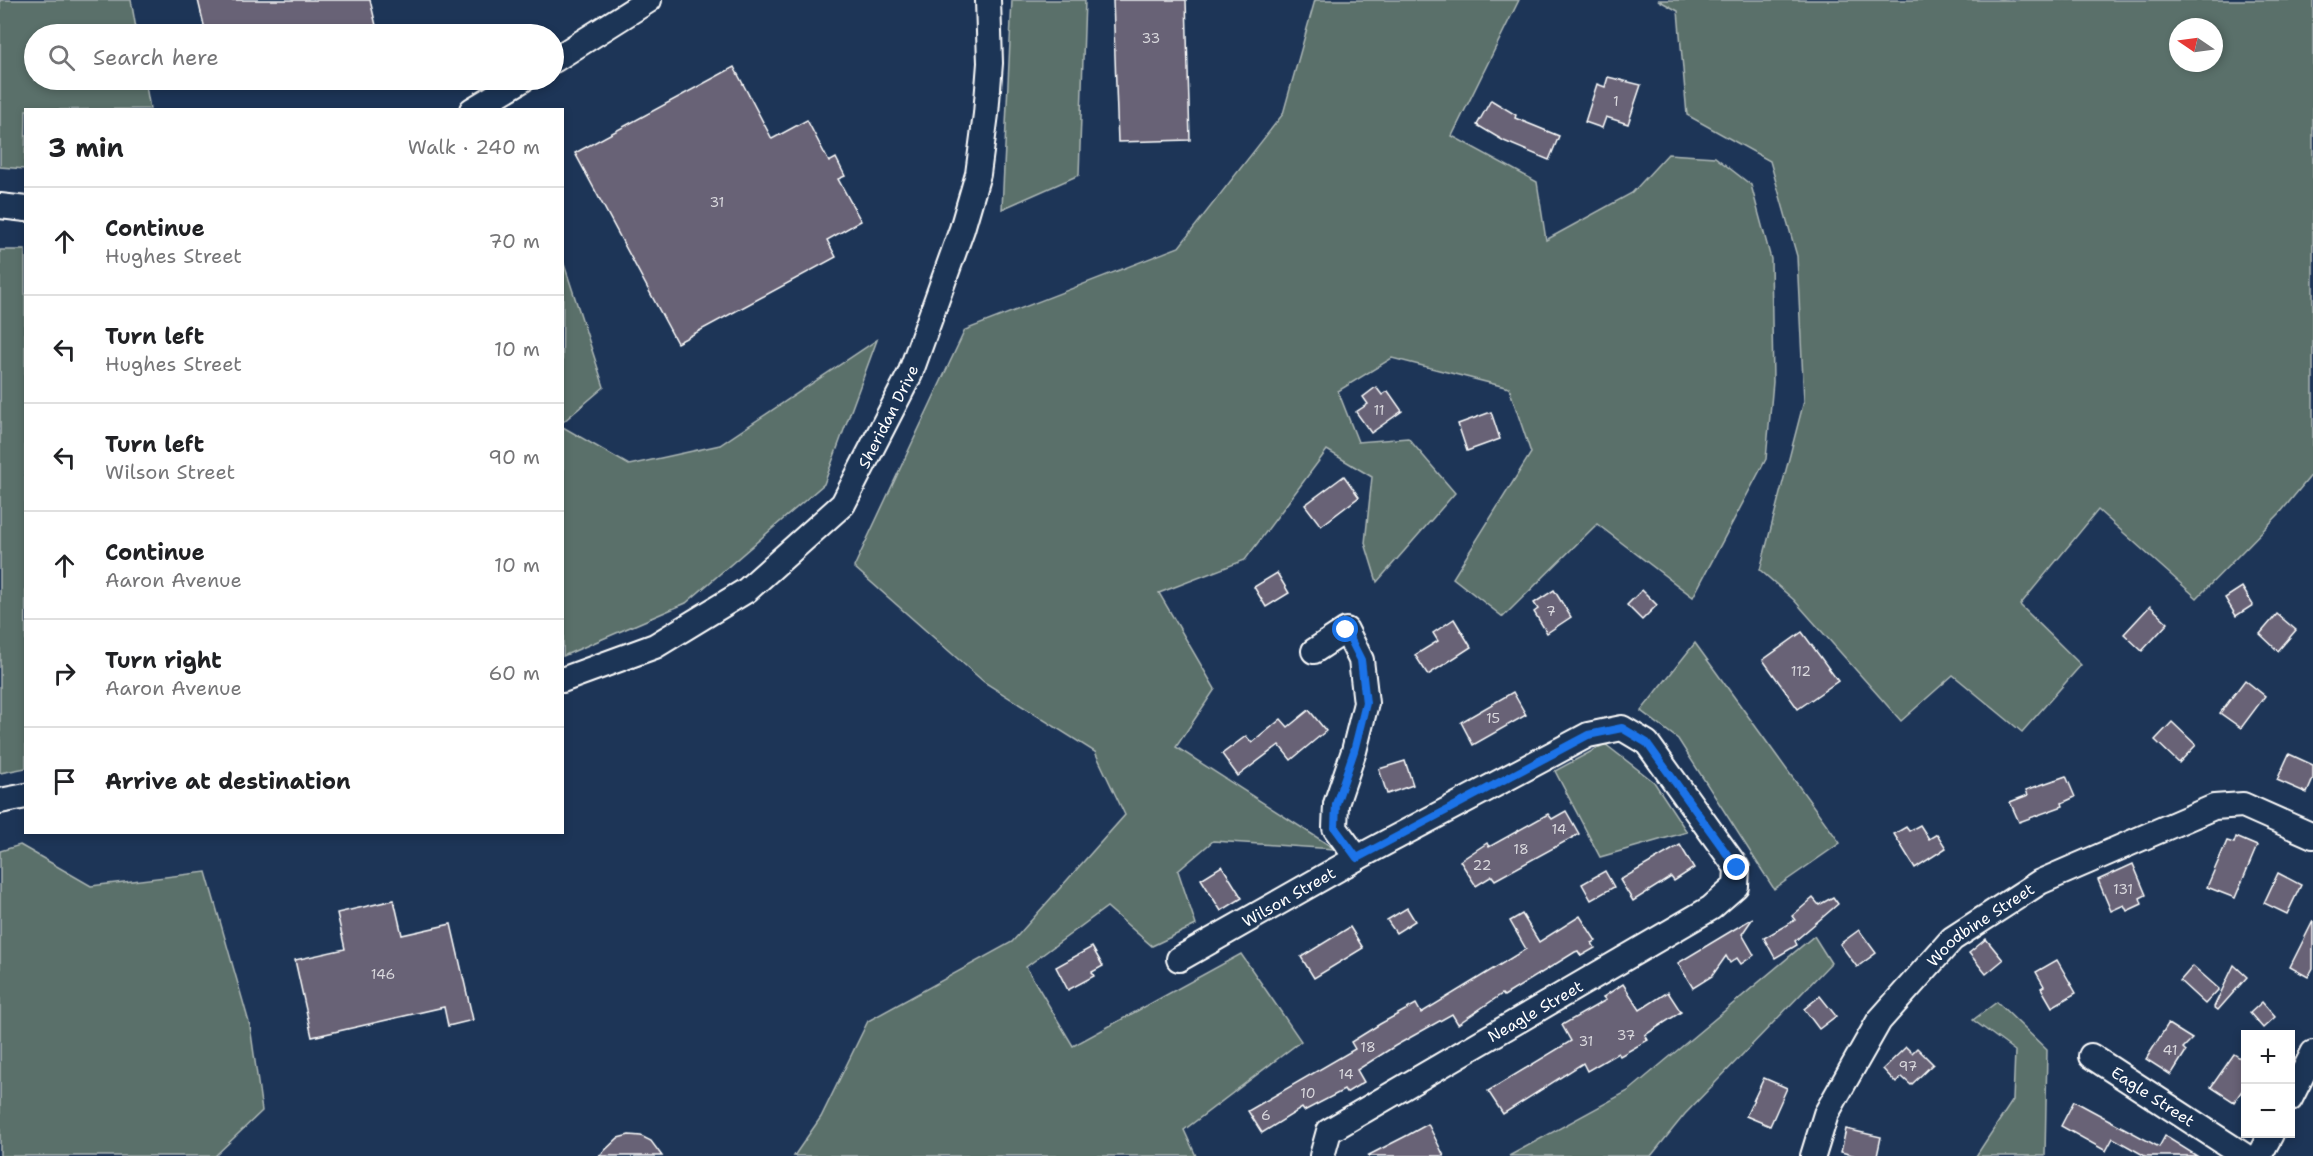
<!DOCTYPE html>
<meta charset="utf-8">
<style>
:root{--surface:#fff;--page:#f2f2f2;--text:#202124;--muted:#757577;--line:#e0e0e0}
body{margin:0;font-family:"Shantell Sans",sans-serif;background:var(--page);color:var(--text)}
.controls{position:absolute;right:18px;bottom:18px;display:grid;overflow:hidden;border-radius:0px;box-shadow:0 3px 9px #0003}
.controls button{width:54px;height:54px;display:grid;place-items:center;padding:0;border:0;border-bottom:2px solid var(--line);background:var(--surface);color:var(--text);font:30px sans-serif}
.compass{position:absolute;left:2169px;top:18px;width:54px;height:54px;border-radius:50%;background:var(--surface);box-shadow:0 3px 9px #0003;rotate:283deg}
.stop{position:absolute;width:18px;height:18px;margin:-14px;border:4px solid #1a73e8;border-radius:50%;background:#fff}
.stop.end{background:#1a73e8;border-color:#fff;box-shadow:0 2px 6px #0008}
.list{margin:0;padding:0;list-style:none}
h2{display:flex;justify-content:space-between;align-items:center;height:78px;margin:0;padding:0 24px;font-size:26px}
h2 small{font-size:20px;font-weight:400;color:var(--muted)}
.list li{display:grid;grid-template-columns:39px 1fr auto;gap:18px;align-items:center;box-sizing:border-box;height:108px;padding:0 24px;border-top:2px solid var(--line)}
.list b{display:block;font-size:22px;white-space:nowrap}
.list p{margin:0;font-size:20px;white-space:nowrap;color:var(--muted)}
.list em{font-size:20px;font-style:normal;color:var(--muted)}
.icon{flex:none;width:33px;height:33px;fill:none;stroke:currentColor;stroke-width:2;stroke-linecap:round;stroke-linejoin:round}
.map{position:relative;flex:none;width:2313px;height:1156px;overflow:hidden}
.search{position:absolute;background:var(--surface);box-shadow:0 3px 9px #0003;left:24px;top:24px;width:540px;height:66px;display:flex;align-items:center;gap:15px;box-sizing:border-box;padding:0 21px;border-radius:33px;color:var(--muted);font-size:22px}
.panel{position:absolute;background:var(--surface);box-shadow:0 3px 9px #0003;left:24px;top:108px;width:540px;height:726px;border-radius:0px}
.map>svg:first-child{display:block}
.green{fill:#5a6f6b;stroke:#acb7b5;stroke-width:1.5;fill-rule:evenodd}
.building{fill:#676276;stroke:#fff;stroke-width:1.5}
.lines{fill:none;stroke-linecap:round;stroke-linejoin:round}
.minor-casing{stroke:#fff;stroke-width:28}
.minor{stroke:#1d3557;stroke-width:24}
.route{stroke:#1a73e8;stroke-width:8}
.labels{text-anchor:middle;stroke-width:4.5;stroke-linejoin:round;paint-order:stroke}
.number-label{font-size:14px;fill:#d9d8dd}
.street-label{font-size:16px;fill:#fff;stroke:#1d3557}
</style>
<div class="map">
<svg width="2313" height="1156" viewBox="0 0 2313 1156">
<rect width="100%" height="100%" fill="#1d3557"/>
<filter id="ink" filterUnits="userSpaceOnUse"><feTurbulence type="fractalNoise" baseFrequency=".0167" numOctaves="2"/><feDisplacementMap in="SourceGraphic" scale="12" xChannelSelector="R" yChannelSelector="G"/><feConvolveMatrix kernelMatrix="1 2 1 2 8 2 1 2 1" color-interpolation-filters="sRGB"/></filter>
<g filter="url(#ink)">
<!-- green -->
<g class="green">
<path d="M0 0H131L137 34H34V80H145L150 109 26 110 25 169 0 167Z"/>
<path d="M1012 0H1085L1079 175 1002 209Z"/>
<path d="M1315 0H1519L1452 136 1537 182 1546 240 1632 193 1668 154 1715 157 1751 185 1771 259 1773 382 1766 459 1693 597 1597 524 1503 617 1453 578 1531 453 1509 388 1392 358 1338 391 1358 442 1408 438 1455 493 1377 582 1365 543 1372 477 1327 450 1245 560 1159 593 1215 689 1176 747 1335 849 1213 841 1178 871 1196 925 1152 946 1107 907 1026 967 1073 1046 1241 954 1301 1041 1184 1130 1196 1156H794L821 1117 868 1021 1012 942 1125 815 1095 752 984 682 854 567 965 330 1179 247 1283 114Z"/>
<path d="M1658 0H2313V473L2280 513 2197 598 2098 510 2020 605 2081 665 2022 732 1953 675 1901 721 1794 600 1760 570 1804 401 1797 256 1770 161 1687 115 1678 11ZM2178 27H2214V63H2178Z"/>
<path d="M0 250H25L26 768 0 773Z"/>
<path d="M563 261 604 387 563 422H562Z"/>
<path d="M877 340 824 484 686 603 563 656V427L629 465 720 445Z"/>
<path d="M1695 643 1840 843 1774 889 1678 739 1641 711Z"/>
<path d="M1605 744 1654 782 1687 832 1600 857 1555 771Z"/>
<path d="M20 845 91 886 206 872 250 1026 262 1111 215 1156H0V851Z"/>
<path d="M1814 936 1831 963 1685 1114 1651 1156H1509L1630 1090Z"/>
<path d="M1997 1002 2047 1050 2045 1156H1976L2013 1100 2015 1051 1973 1020Z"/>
</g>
<!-- building -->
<g class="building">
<path d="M198 0H370L378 34H206Z"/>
<path d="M1113 0H1186L1190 140 1118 142Z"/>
<path d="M734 67 772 139 807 120 829 162 836 158 845 176 838 179 861 221 827 240 836 257 677 343 575 153Z"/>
<path d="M1608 77 1641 85 1628 124 1606 117 1602 128 1585 122 1597 84 1605 87Z"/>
<path d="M1491 100 1516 115 1515 118 1559 136 1549 160 1504 141 1477 125Z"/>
<path d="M1376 387 1382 395 1388 391 1402 411 1371 433 1356 412 1368 404 1363 397Z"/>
<path d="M1491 412 1500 439 1467 451 1458 424Z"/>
<path d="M1344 476 1359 497 1321 526 1305 505Z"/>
<path d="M1277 573 1289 593 1266 607 1254 587Z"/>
<path d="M2242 587 2253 605 2236 616 2225 598Z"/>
<path d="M1554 590 1571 617 1547 633 1534 612 1538 609 1534 603Z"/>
<path d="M1642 590 1657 605 1642 620 1627 605Z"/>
<path d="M2150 606 2168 623 2142 651 2124 634Z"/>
<path d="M2277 614 2296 630 2278 651 2260 634Z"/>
<path d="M1454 619 1471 647 1428 675 1415 655 1438 641 1433 633Z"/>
<path d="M1802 632 1838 681 1798 709 1763 660Z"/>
<path d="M2245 680 2265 696 2241 728 2220 713Z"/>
<path d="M1513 692 1526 715 1473 745 1461 722Z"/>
<path d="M1309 710 1326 731 1291 760 1279 745 1238 776 1222 754 1246 736 1252 743 1281 719 1288 727Z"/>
<path d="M2172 722 2196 745 2179 763 2155 740Z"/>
<path d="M2289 754 2313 765V779L2307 793 2277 780Z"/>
<path d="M1405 761 1413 785 1387 794 1379 769Z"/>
<path d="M2066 776 2075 797 2062 803 2063 806 2019 822 2010 802 2028 795 2026 790Z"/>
<path d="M1566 811 1579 834 1495 880 1492 876 1476 886 1460 861 1487 843 1489 847 1548 814 1552 819Z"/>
<path d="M1920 825 1929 839 1937 834 1946 848 1915 868 1894 834 1906 827 1909 831Z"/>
<path d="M2236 837 2257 846 2235 898 2207 887 2227 841 2234 843Z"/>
<path d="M1680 845 1694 868 1674 881 1671 877 1633 901 1620 880Z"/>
<path d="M2133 864 2146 895 2140 898 2142 904 2127 911 2124 905 2111 911 2098 880Z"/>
<path d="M1222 866 1242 898 1221 911 1201 879Z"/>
<path d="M1605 871 1614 887 1591 900 1582 884Z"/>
<path d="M2278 873 2301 885 2287 914 2264 903Z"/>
<path d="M1833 897 1838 904 1795 941 1797 945 1775 958 1764 938 1795 920 1792 916 1813 898 1819 905Z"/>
<path d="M394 900 402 935 451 924 473 1020 448 1026 444 1007 312 1037 295 960 345 949 337 913Z"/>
<path d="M1407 908 1415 921 1396 933 1387 920Z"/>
<path d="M1522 914 1539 942 1580 916 1596 941 1592 943 1595 948 1581 956 1578 951 1575 952 1504 996 1502 994 1458 1024 1452 1014 1395 1046 1357 1070 1364 1082 1346 1093 1344 1090 1304 1111 1302 1108 1262 1133 1248 1111 1355 1049 1351 1042 1380 1024 1416 1004 1421 1013 1526 949 1510 921Z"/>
<path d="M1753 918 1742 934 1754 955 1741 964 1737 958 1730 963 1726 956 1712 976 1693 988 1678 963Z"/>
<path d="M2313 921V968L2308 977 2290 967Z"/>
<path d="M1350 927 1363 948 1314 978 1301 957Z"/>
<path d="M1859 930 1876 953 1857 967 1840 944Z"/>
<path d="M1986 939 2003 960 1986 974 1969 953Z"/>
<path d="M1092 947 1103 966 1092 972 1094 976 1068 990 1056 967Z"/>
<path d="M2057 960 2076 993 2052 1007 2041 988 2044 986 2036 972Z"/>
<path d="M2234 965 2247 977 2218 1010 2214 1007Z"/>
<path d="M2193 966 2219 989 2205 1004 2180 981Z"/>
<path d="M1623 984 1640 1010 1668 992 1681 1012 1645 1035 1648 1040 1620 1056 1618 1053 1587 1071 1583 1063 1503 1114 1488 1091 1571 1041 1562 1025 1606 1000 1603 997Z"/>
<path d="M1820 996 1836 1016 1819 1029 1804 1009Z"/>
<path d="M2262 1002 2275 1017 2263 1028 2250 1013Z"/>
<path d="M2168 1024 2192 1039 2183 1048 2186 1051 2171 1075 2146 1059Z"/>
<path d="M1906 1047 1912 1053 1917 1048 1933 1064 1911 1085 1902 1077 1896 1083 1883 1069Z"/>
<path d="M2234 1054 2246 1062V1085L2234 1102 2211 1087Z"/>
<path d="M1764 1078 1787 1088 1770 1126 1746 1116Z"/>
<path d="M2074 1101 2159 1147 2165 1136 2197 1156H2145L2113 1138 2106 1151 2061 1126Z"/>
<path d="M1428 1124 1444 1156H1367L1408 1135Z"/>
<path d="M1846 1129 1881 1137 1877 1156H1856L1841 1152Z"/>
<path d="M629 1135 641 1136 651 1141 662 1156H599L618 1138Z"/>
</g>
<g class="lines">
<defs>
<g id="minor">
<path d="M554 60 649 0"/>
<path d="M472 110 522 80"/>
<path d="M0 206 26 209"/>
<path d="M1314 651 1346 630 1361 660 1366 703 1354 751 1336 804 1335 828 1357 858"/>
<path id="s1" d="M562 680 655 646 747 590 843 504 910 374 962 229 978 174 986 114 990 63 988 0"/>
<path d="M0 801 26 796"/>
<path id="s2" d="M1179 959 1357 858 1588 735 1622 728 1647 743 1737 868 1736 886 1711 908 1329 1131 1322 1156"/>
<path id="s3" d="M2091 1056 2245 1156"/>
<path d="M2290 1099 2313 1053"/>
<path id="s4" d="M1813 1156 1826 1114 1879 1021 1952 939 2040 882 2214 807 2243 805 2313 836"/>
<path d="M2259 1156 2271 1134"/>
</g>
</defs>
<!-- minor casing -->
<use href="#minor" class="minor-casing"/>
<!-- minor -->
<use href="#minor" class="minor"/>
</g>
</g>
<g class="lines" filter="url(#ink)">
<!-- route -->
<path class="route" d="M1346 630 1361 660 1366 703 1354 751 1336 804 1335 828 1357 858 1588 735 1622 728 1647 743 1737 868"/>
</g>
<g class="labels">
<!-- number labels -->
<g class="number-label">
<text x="1151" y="43">33</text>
<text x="1616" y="106">1</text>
<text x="717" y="207">31</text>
<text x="1379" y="415">11</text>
<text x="1551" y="616">7</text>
<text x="1801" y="676">112</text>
<text x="1493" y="723">15</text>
<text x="1559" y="834">14</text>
<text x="1521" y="854">18</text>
<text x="1482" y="870">22</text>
<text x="2123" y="894">131</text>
<text x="383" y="979">146</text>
<text x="1626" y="1040">37</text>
<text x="1586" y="1046">31</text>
<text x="1368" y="1052">18</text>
<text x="2170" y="1055">41</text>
<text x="1908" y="1071">97</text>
<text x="1346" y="1079">14</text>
<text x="1308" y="1098">10</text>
<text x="1266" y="1120">6</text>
</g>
<!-- street labels -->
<g class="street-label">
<text dy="6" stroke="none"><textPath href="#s1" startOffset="434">Sheridan Drive</textPath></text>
<text dy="6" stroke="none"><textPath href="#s2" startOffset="126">Wilson Street</textPath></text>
<text dy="6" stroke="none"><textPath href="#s4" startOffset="292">Woodbine Street</textPath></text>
<text transform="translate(1535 1011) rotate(-30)" y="6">Neagle Street</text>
<text dy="6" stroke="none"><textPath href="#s3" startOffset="74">Eagle Street</textPath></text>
</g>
</g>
</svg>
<div class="controls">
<button>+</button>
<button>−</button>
</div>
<svg class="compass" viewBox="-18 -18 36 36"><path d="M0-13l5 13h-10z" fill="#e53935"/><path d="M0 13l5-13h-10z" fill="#757577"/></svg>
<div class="stop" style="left:1346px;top:630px"></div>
<div class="stop end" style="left:1737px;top:868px"></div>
<div class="search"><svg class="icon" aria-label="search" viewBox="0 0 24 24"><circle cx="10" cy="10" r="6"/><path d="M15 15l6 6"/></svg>Search here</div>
<section class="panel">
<h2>3 min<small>Walk · 240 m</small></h2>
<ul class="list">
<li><svg class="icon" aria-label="ahead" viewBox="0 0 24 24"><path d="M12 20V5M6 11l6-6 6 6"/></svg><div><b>Continue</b><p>Hughes Street</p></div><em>70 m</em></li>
<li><svg class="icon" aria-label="left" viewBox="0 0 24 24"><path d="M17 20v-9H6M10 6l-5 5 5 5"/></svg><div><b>Turn left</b><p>Hughes Street</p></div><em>10 m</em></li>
<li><svg class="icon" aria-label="left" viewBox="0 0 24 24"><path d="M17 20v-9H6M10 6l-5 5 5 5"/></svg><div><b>Turn left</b><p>Wilson Street</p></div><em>90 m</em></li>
<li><svg class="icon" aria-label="ahead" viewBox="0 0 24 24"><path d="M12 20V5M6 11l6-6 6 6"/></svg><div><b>Continue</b><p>Aaron Avenue</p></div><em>10 m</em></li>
<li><svg class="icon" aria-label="right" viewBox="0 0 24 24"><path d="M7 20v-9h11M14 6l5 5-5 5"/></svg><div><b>Turn right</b><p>Aaron Avenue</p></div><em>60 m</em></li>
<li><svg class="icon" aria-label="arrive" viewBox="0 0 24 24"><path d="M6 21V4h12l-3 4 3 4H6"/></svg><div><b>Arrive at destination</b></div></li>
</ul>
</section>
</div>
